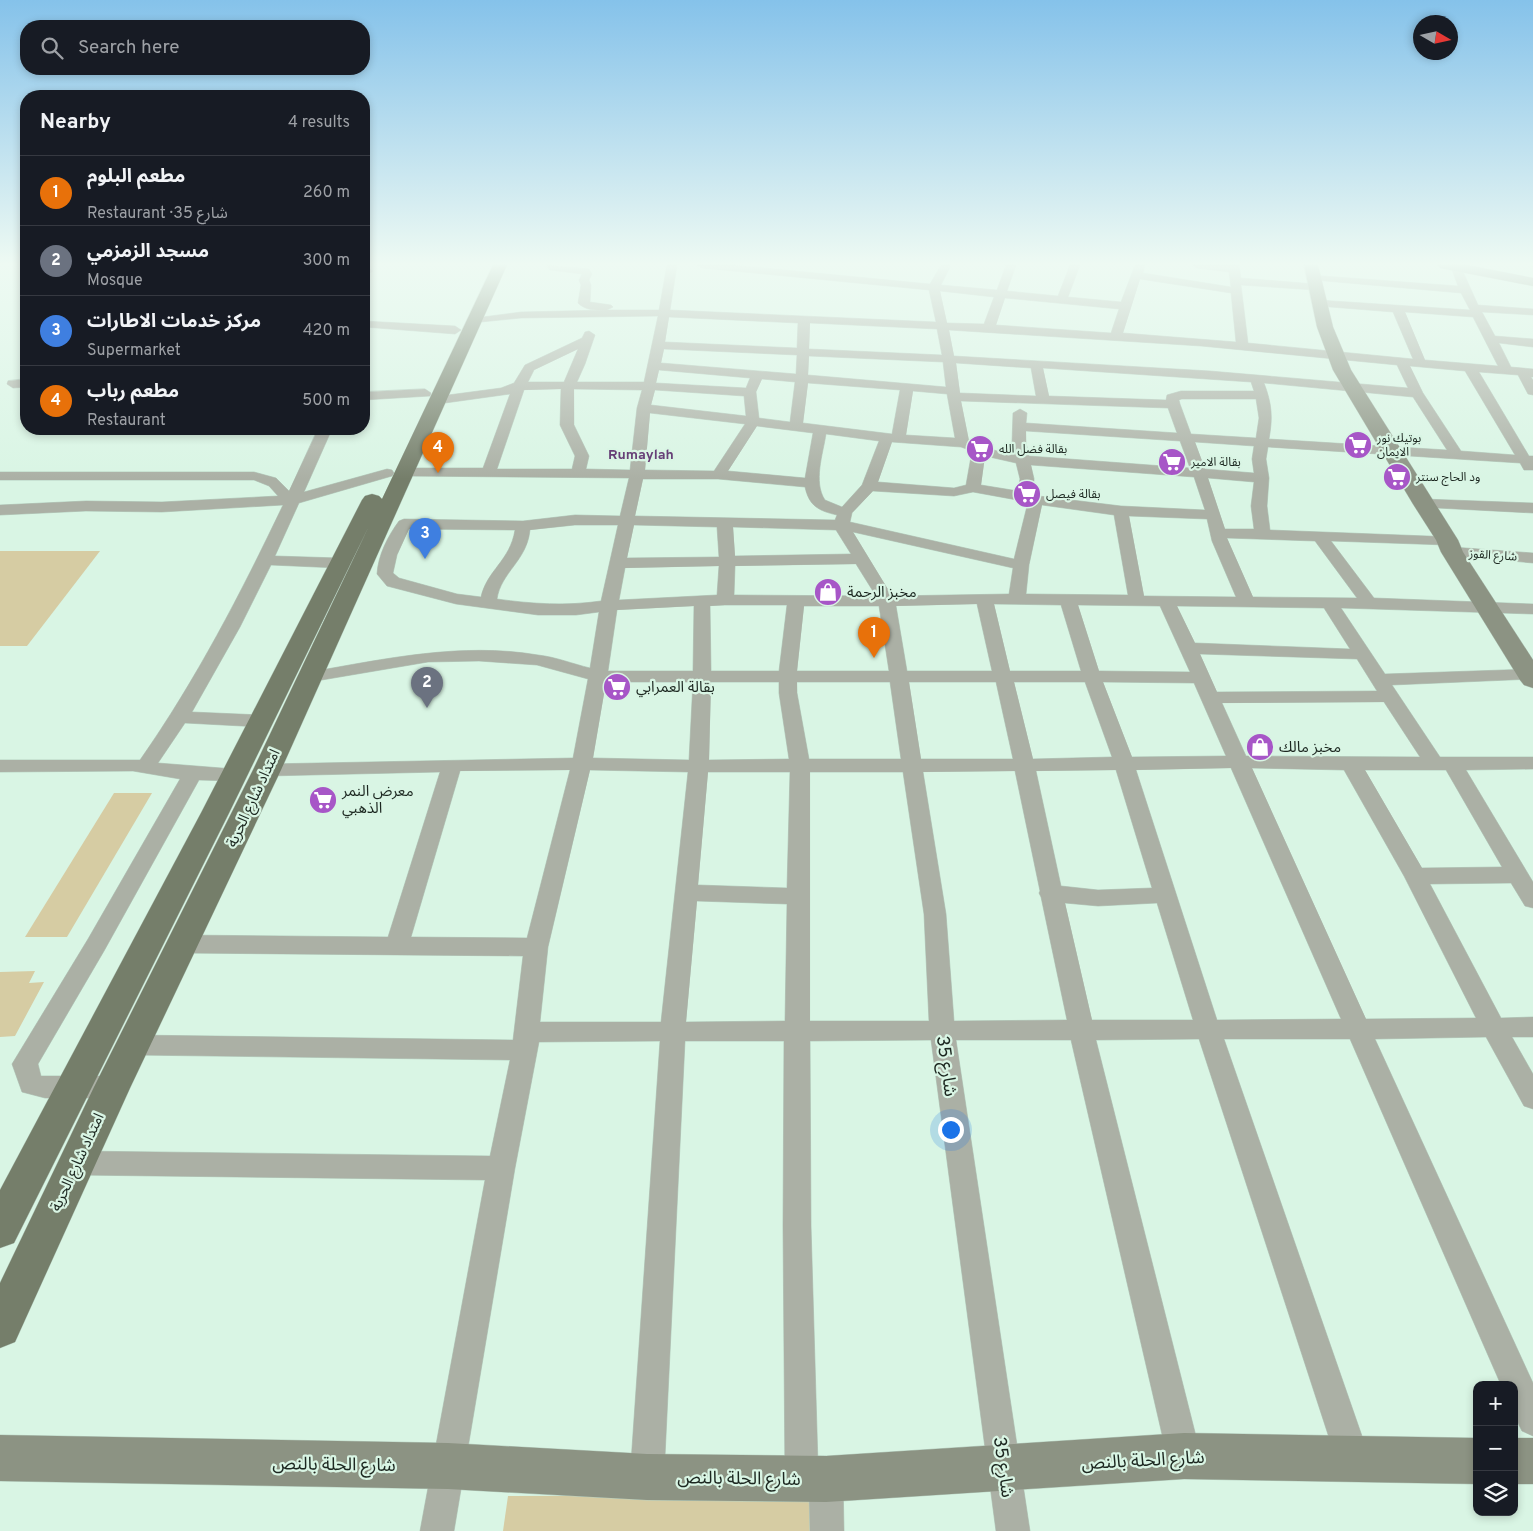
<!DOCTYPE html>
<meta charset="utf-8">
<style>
:root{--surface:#171b24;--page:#20242c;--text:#f1f3f6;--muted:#9ea1a6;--line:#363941;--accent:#8c9099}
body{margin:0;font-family:Overpass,"Noto Sans Arabic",sans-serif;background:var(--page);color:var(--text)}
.controls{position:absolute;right:15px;bottom:15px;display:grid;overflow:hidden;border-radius:10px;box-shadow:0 2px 8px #0003}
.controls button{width:45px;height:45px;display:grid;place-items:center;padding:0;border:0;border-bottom:1px solid var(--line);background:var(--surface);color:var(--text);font:25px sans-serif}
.compass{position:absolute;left:1413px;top:15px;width:45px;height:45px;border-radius:50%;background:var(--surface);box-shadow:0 2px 8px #0003;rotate:99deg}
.you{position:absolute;left:950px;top:1129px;width:18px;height:18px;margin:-12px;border:4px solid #fff;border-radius:50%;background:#1a73e8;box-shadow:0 0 0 8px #1a73e833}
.badge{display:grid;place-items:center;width:32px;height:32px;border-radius:50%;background:var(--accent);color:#fff;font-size:16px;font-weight:700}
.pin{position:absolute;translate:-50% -41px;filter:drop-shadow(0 1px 2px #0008)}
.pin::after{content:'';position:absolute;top:26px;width:18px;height:15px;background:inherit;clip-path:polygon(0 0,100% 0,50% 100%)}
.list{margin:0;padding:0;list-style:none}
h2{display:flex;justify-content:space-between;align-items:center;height:65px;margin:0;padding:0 20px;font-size:21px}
h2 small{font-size:16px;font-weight:400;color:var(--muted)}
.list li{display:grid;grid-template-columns:32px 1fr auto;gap:15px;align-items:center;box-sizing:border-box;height:70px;padding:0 20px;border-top:1px solid var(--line)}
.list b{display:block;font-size:19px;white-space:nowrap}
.list p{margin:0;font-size:16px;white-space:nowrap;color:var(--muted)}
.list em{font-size:16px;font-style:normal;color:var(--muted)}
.icon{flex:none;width:28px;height:28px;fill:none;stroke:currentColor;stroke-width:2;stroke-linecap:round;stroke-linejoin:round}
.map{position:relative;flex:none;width:1533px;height:1531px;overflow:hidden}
.search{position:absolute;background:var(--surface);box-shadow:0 2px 8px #0003;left:20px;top:20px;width:350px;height:55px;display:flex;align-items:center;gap:12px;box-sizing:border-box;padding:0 18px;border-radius:20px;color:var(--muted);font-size:19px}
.panel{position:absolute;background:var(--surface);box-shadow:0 2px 8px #0003;left:20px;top:90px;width:350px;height:345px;border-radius:20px}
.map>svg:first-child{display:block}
.green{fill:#d6cca3}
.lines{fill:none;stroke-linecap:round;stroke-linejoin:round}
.street-casing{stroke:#b7d0c1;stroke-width:1}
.secondary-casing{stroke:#b7d0c1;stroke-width:1}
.primary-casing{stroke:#b7d0c1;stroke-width:1}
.street{fill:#abb0a5;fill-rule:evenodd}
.secondary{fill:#8c9383;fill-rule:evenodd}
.primary{fill:#757e6a;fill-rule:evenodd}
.labels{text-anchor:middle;stroke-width:4.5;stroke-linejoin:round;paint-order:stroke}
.far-poi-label{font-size:12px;fill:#1c2720;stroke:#d9f5e4;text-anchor:start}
.far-street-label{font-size:12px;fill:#1c2720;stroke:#d9f5e4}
.far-neighbourhood-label{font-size:14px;font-weight:bold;fill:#663f77;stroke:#d9f5e4}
.poi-label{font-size:15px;fill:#1c2720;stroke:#d9f5e4;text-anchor:start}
.street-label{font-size:15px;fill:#1c2720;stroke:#d9f5e4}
.near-street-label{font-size:18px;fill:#1c2720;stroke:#d9f5e4}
</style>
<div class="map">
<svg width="1533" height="1531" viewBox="0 0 1533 1531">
<rect width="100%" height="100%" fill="#d9f5e4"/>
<!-- green -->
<g class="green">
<path d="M0 551H100L27 646H0Z"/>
<path d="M114 793H152L67 937H25Z"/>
<path d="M35 971 29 983 44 982 15 1036 0 1037V972Z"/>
<path d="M811 1495 812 1531H503L508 1496Z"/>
</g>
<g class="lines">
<defs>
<g id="street">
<path d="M546 265 589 269 592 274 589 280 591 285 590 302 611 305 613 307 607 310H659L667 265H677L670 310 936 322 929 290 702 268 697 265H733L930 284 941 265H951L941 285 997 290 1006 265H1016L1007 291 1058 296 1070 265H1080L1068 297 1121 302 1135 265H1145L1143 273 1231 287 1229 272 1197 268 1192 265H1239L1241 278 1315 284 1320 287 1315 290 1241 285 1248 343 1413 359 1393 312 1318 306 1312 303 1318 300 1470 310 1461 293 1314 280 1310 279 1309 277 1310 275 1458 286 1451 267 1452 265H1460L1478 305 1533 309V315L1482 312 1495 336 1533 339V347L1499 343 1511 367 1533 369V377H1531L1533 380V395L1528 394 1518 375 1479 372 1529 456H1533V470H1524L1520 463 1268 447 1266 459 1269 478 1267 506 1270 530 1453 537 1455 540 1453 543 1447 545 1331 541 1374 598 1533 604V614L1341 608 1385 674 1533 669V679L1392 685 1440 757H1533V769L1466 770 1533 882V908L1525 906 1511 883 1430 884 1501 1018 1533 1017V1037H1512L1533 1074V1109L1524 1106 1486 1037 1375 1039 1533 1383V1436L1522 1431 1514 1415V1385H1501L1350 1039H1224L1370 1459 1365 1471 1353 1476 1341 1471 1336 1459 1199 1039 1096 1040 1201 1456 1196 1468 1184 1473 1172 1468 1167 1456 1071 1040H956L1030 1531H996L931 1040 810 1041 811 1226 818 1465 826 1462 838 1467 843 1479 844 1531H810L809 1493 802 1496 790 1491 785 1479 783 1226 784 1041H685L664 1477 659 1489 647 1494 635 1489 630 1477 660 1041 539 1042 515 1168 454 1531H420L485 1180 76 1175 66 1171 62 1163 66 1155 76 1151 490 1156 510 1060 134 1055 125 1052 121 1045 125 1038 134 1035 513 1040 523 956 181 953 173 950 169 944 173 938 181 935 388 937 440 772 267 776 260 774 257 770 260 766 267 764 573 758 588 679 537 665 479 661 428 662 310 682 304 681 301 677 304 673 310 672C385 659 461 642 538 655 556 657 573 664 590 668L599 612 576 615H538L456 604 387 586 377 574C378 555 388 536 399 521L404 519 523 521 575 515 620 516 629 478 405 476 400 475 398 472 400 469 405 468H483L510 394 438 404 433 403 431 400 433 397 501 388 514 383 525 365 582 338 585 332 589 331 595 335 585 364 577 382H644L658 316 521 318 471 323 469 321 471 319 475 318 521 312 607 310C596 310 586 311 578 303L581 285 579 280 582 274 550 270ZM1140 279 1231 293 1236 342 1123 333ZM940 291 994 297 984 324 947 323ZM1005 298 1119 309 1111 333 996 325ZM1405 312 1473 317 1498 366 1425 360ZM669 317 798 323 797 348 665 342ZM810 323 937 329 942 355 809 349ZM949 330 1201 346 1397 365 1408 388 1210 371 954 356ZM578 349 564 382H528L534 370ZM664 349 797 355 796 374 661 363ZM809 356 943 362 946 387 808 375ZM956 363 1031 368 1036 396 960 393ZM1410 366 1465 371 1515 455 1461 451 1423 393ZM1043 368 1251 382 1254 391H1181L1167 395 1166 400 1049 396ZM659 370 750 378 746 388 656 383ZM762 379 795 382 790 422 759 418 756 392ZM808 383 900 390 892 434 803 423ZM1264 383 1413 397 1447 450 1269 439C1273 417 1272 404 1264 383ZM561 389 560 425 575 456 572 469H497L524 390ZM574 389 642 390 637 408 630 470 586 469 589 456 574 425ZM655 390 744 396 746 416 651 405ZM913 391 947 394 955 438 906 435ZM1182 399H1256L1259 418 1256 438 1191 434 1180 404 1179 400ZM961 401 1168 408 1177 433 1026 423 1027 413 1020 409 1013 413 1012 443 1014 454 997 451 969 441ZM650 413 745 424 714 471 645 470ZM757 426 813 433 805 478 728 471ZM1026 431 1180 441 1190 468 1029 456 1026 443ZM826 434 879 441 862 485 842 507 825 500C813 482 823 454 826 434ZM892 442 961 447 972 451 966 485 954 488 878 482ZM1195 442 1254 446 1252 459 1254 473 1205 469ZM985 456 1016 463 1020 479 1018 491 981 485ZM1031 465 1194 477 1205 510 1121 506 1039 496 1033 494 1034 479ZM1208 478 1254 482 1251 506 1254 529H1225ZM643 479H718L805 487C809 506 819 511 837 515L835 520 635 516ZM873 491 954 496 973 492 1028 502 1014 559 850 522 852 513ZM1042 505 1114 515 1128 595 1026 594 1029 565ZM1129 516 1207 519 1212 541 1236 597 1144 596ZM575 525H618L601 601C566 606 533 604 497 599 501 572 527 561 530 530ZM634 525 717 527 719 557 627 558ZM733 527 836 530 851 554 735 556ZM409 529 515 530C510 561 487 570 481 597L457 594 399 578 393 573 397 555ZM853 532 1013 568 1009 594 892 596ZM1227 538 1315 541 1357 598 1253 597ZM856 564 876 596 734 595 735 566ZM719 566 717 595 619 600 625 568ZM977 604 992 671H907L896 606ZM994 604 1061 605 1081 671H1010ZM725 605H787L779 671H711L710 606ZM1078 605 1160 606 1190 672 1099 671ZM694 606 693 671H608L617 610ZM804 606H879L889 671H797ZM1177 606 1324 608 1350 649 1195 643ZM1200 654 1357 659 1377 691 1217 692ZM606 682H693L689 760 593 758ZM711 682H779V693L789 759 709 760ZM797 682H890L901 759H809L797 693ZM909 682H996L1013 759H921ZM1014 682H1085L1112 757 1033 759ZM1103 682 1194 683 1226 756 1132 757ZM1384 702 1420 757 1246 756 1222 703ZM1231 768 1341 1019 1217 1020 1136 770ZM1252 768 1344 770 1404 876 1476 1018 1366 1019ZM570 770 527 938 411 937 460 771ZM590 770 688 772 661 1022H540L548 947ZM1116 770 1152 888 1098 890 1061 886 1036 771ZM1365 770H1446L1502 867 1422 868ZM1015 771 1040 891 1039 893 1041 897 1067 1020 954 1021 946 914 923 772ZM708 772H790L787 888 698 885ZM810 772H903L924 914 929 1021H810ZM697 901 787 904 785 1021 686 1022ZM1065 903 1098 906 1157 903 1193 1020H1092Z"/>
<path d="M368 268 373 271 364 277V269Z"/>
<path d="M364 321 455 326 461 330 455 334 364 327Z"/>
<path d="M26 379V387L13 388 7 384 8 381Z"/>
<path d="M425 389 431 393 430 396 364 400V392Z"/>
<path d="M318 429H332L304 492 387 469 392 470 394 473 392 476 299 503 275 556 339 558 345 560 347 563 345 566 339 568 271 565 240 627 192 712 261 715 268 717 271 721 268 725 261 727 185 723 158 763 234 769 241 770 244 775 241 780 234 781 199 780 104 951 38 1064 41 1076H112L121 1079 125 1087 121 1095 112 1098H45L22 1092 12 1064 88 939 180 779 133 771 0 772V760H140C196 680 241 593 283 505L162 512 86 511 0 515V505L86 501 162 502 278 496 269 486 254 480H0V472H254L276 478 289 491Z"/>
<path d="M1423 499 1533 503V513L1418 507 1415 504 1418 501Z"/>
<path d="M1452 547 1533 553V563L1446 555 1444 552 1446 549Z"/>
</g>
<g id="secondary">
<path d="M1304 265H1318L1333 327 1351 370 1458 540 1463 552 1533 660V688L1524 685 1520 680 1441 552 1436 540 1413 504 1333 370 1317 327Z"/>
<path d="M1438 265H1467L1533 278V286L1445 269 1440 268Z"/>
<path d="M1184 1433 1477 1438V1484L1184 1479 826 1502 647 1500 448 1489 0 1481V1435L448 1443 647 1454 826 1456Z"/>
<rect x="1514" y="1438" width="19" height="46"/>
</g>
<path id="primary" d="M493 265H507L281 770 130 1088 15 1342 0 1348V1283L94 1087 253 770 369 526 229 813 14 1243 0 1248V1190L201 813 362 500 365 496 372 494 379 496 382 499Z"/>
</defs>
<!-- street casing -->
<use href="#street" class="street-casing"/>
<!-- secondary casing -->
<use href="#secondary" class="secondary-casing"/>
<!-- primary casing -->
<use href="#primary" class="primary-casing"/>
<!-- street -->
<use href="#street" class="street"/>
<!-- secondary -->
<use href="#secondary" class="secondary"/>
<!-- primary -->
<use href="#primary" class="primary"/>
</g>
<!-- sky -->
<linearGradient id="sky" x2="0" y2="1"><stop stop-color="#85c2ea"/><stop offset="0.55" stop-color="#eefaf3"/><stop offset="1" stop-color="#eefaf3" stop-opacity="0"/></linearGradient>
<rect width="1533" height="479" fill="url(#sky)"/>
<!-- icons -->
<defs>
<symbol id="supermarket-disc" viewBox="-11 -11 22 22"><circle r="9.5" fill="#a756c7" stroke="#d9f5e4"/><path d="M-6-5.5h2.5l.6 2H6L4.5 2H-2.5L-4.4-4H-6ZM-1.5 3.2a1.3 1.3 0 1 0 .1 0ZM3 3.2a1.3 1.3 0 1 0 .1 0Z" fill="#fff"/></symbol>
<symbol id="shop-disc" viewBox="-11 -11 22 22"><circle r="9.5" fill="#a756c7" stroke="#d9f5e4"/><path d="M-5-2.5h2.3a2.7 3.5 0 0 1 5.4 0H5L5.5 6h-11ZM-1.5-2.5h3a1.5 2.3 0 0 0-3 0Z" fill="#fff"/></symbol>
</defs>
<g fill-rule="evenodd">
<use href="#supermarket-disc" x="1342" y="429" width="32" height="32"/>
<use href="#supermarket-disc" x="964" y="433" width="32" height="32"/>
<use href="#supermarket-disc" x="1156" y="446" width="32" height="32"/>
<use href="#supermarket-disc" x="1381" y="461" width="32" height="32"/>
<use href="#supermarket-disc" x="1011" y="478" width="32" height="32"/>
<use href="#shop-disc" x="812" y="576" width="32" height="32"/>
<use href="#supermarket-disc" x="601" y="671" width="32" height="32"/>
<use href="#shop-disc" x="1244" y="731" width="32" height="32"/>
<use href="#supermarket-disc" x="307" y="784" width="32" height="32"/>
</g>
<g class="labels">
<!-- far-poi labels -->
<g class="far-poi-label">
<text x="1377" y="442">بوتيك نور<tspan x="1377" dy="14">الايمان</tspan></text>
<text x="999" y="453">بقالة فضل الله</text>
<text x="1191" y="466">بقالة الامير</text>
<text x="1416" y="481">ود الحاج سنتر</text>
<text x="1046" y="498">بقالة فيصل</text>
</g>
<!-- far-street labels -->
<g class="far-street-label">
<text transform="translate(1493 555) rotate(4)" y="4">شارع القوز</text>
</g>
<!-- far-neighbourhood labels -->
<g class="far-neighbourhood-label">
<text x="641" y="459">Rumaylah</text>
</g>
<!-- poi labels -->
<g class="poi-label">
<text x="847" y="597">مخبز الرحمة</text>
<text x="636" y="692">بقالة العمرابي</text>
<text x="1279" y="752">مخبز مالك</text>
<text x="342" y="796">معرض النمر<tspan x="342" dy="17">الذهبي</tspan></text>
</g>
<!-- street labels -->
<g class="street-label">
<text transform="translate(253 798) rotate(-65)" y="5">امتداد شارع الحرية</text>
<text transform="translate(77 1162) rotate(-65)" y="5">امتداد شارع الحرية</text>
</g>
<!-- near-street labels -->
<g class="near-street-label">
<text transform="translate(947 1066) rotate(82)" y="6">شارع 35</text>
<text transform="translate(1143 1460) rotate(-3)" y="6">شارع الحلة بالنص</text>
<text transform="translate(334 1464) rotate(1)" y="6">شارع الحلة بالنص</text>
<text transform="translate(1004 1467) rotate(82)" y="6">شارع 35</text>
<text transform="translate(739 1478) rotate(1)" y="6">شارع الحلة بالنص</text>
</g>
</g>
</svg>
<div class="controls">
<button>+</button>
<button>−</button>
<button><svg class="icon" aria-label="layers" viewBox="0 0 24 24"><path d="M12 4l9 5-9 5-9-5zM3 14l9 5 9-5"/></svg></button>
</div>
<svg class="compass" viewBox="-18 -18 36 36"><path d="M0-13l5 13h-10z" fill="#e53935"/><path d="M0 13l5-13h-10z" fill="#9ea1a6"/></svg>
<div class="you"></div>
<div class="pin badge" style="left:874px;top:658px;background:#e8710a">1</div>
<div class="pin badge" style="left:427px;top:708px;background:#6b7280">2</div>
<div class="pin badge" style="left:425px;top:559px;background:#3f7fe0">3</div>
<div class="pin badge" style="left:438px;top:473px;background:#e8710a">4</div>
<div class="search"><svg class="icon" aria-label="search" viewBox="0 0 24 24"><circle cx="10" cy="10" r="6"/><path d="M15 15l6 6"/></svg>Search here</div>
<section class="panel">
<h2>Nearby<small>4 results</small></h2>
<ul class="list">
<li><span class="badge" style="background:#e8710a">1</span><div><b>مطعم البلوم</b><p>Restaurant · شارع 35</p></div><em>260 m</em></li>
<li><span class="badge" style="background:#6b7280">2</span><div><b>مسجد الزمزمي</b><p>Mosque</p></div><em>300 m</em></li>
<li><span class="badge" style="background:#3f7fe0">3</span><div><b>مركز خدمات الاطارات</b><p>Supermarket</p></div><em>420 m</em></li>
<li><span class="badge" style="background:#e8710a">4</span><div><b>مطعم رباب</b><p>Restaurant</p></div><em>500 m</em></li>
</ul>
</section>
</div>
